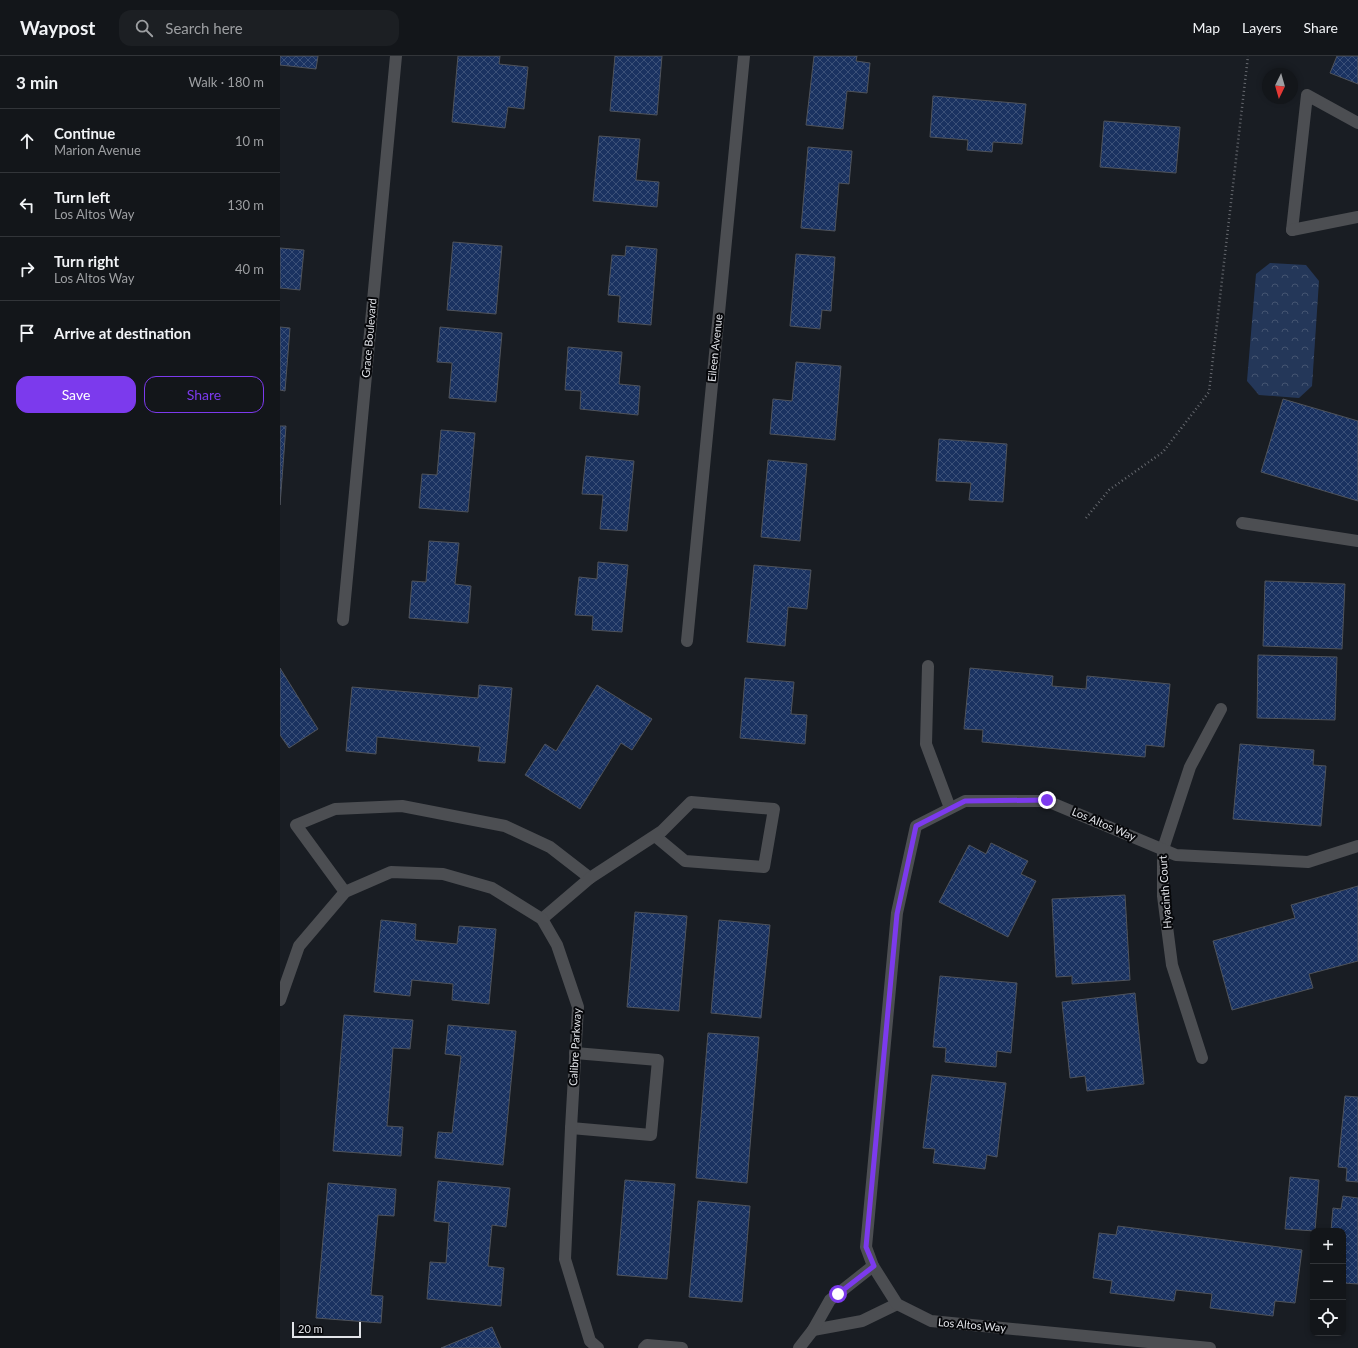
<!DOCTYPE html>
<meta charset="utf-8">
<style>
:root{--surface:#13161a;--page:#1c1f23;--text:#f1f3f6;--muted:#9d9fa2;--line:#323539;--accent:#7c3aed}
body{margin:0;font-family:Lato,sans-serif;background:var(--page);color:var(--text)}
.controls{position:absolute;right:12px;bottom:12px;display:grid;overflow:hidden;border-radius:8px;box-shadow:0 2px 6px #0003}
.controls button{width:36px;height:36px;display:grid;place-items:center;padding:0;border:0;border-bottom:1px solid var(--line);background:var(--surface);color:var(--text);font:20px sans-serif}
.compass{position:absolute;left:982px;top:12px;width:36px;height:36px;border-radius:50%;background:var(--surface);box-shadow:0 2px 6px #0003;rotate:185deg}
.scale{position:absolute;left:12px;bottom:10px;width:69px;box-sizing:border-box;padding-left:4px;border:2px solid #e2e4e9;border-top:0;font-size:11px;line-height:14px;white-space:nowrap;color:#e2e4e9;-webkit-text-stroke:3px #06070a;paint-order:stroke}
.stop{position:absolute;width:12px;height:12px;margin:-9px;border:3px solid #7c3aed;border-radius:50%;background:#fff}
.stop.end{background:#7c3aed;border-color:#fff;box-shadow:0 1px 4px #0008}
.list{margin:0;padding:0;list-style:none}
h2{display:flex;justify-content:space-between;align-items:center;height:52px;margin:0;padding:0 16px;font-size:17px}
h2 small{font-size:13px;font-weight:400;color:var(--muted)}
.list li{display:grid;grid-template-columns:26px 1fr auto;gap:12px;align-items:center;box-sizing:border-box;height:64px;padding:0 16px;border-top:1px solid var(--line)}
.list b{display:block;font-size:15px;white-space:nowrap}
.list p{margin:0;font-size:13px;white-space:nowrap;color:var(--muted)}
.list em{font-size:13px;font-style:normal;color:var(--muted)}
.actions{display:flex;gap:8px;padding:12px 16px}
.actions a{flex:1;padding:9px 0;border:1px solid var(--accent);border-radius:12px;text-align:center;font-size:14px;color:var(--accent)}
.actions .main{background:var(--accent);color:#fff}
.icon{flex:none;width:22px;height:22px;fill:none;stroke:currentColor;stroke-width:2;stroke-linecap:round;stroke-linejoin:round}
.map{position:relative;flex:none;width:1078px;height:1292px;overflow:hidden}
header{display:flex;align-items:center;gap:24px;box-sizing:border-box;height:56px;padding:0 20px;background:var(--surface);border-bottom:1px solid var(--line)}
header strong{font-size:19px}
nav{display:flex;gap:22px;margin-inline-start:auto;font-size:14px}
.search{width:280px;height:36px;background:var(--page);display:flex;align-items:center;gap:10px;box-sizing:border-box;padding:0 14px;border-radius:12px;color:var(--muted);font-size:15px}
main{display:flex}
aside{flex:1;background:var(--surface)}
.map>svg:first-child{display:block}
.park{fill:url(#park-crowns)}
.building{fill:url(#building-cross-hatch);stroke:#4f535b}
.lines{fill:none;stroke-linecap:round;stroke-linejoin:round}
.path{stroke:#676a70;stroke-width:2.5;stroke-dasharray:1 3;stroke-linecap:butt}
.lane{stroke:#4c4e52;stroke-width:12}
.street{stroke:#4c4e52;stroke-width:12}
.route{stroke:#7c3aed;stroke-width:5}
.labels{text-anchor:middle;stroke-width:4;stroke-linejoin:round;paint-order:stroke}
.street-label{font-size:11px;fill:#e2e4e9;stroke:#06070a}
</style>
<header>
<strong>Waypost</strong>
<div class="search"><svg class="icon" aria-label="search" viewBox="0 0 24 24"><circle cx="10" cy="10" r="6"/><path d="M15 15l6 6"/></svg>Search here</div>
<nav><a>Map</a><a>Layers</a><a>Share</a></nav>
</header>
<main>
<aside>
<h2>3 min<small>Walk · 180 m</small></h2>
<ul class="list">
<li><svg class="icon" aria-label="ahead" viewBox="0 0 24 24"><path d="M12 20V5M6 11l6-6 6 6"/></svg><div><b>Continue</b><p>Marion Avenue</p></div><em>10 m</em></li>
<li><svg class="icon" aria-label="left" viewBox="0 0 24 24"><path d="M17 20v-9H6M10 6l-5 5 5 5"/></svg><div><b>Turn left</b><p>Los Altos Way</p></div><em>130 m</em></li>
<li><svg class="icon" aria-label="right" viewBox="0 0 24 24"><path d="M7 20v-9h11M14 6l5 5-5 5"/></svg><div><b>Turn right</b><p>Los Altos Way</p></div><em>40 m</em></li>
<li><svg class="icon" aria-label="arrive" viewBox="0 0 24 24"><path d="M6 21V4h12l-3 4 3 4H6"/></svg><div><b>Arrive at destination</b></div></li>
</ul>
<div class="actions"><a class="main">Save</a><a>Share</a></div>
</aside>
<div class="map">
<svg width="1078" height="1292" viewBox="0 0 1078 1292">
<defs>
<pattern id="park-crowns" width="20" height="18" patternUnits="userSpaceOnUse"><rect width="20" height="18" fill="#243759"/><path d="M2 6a3 3 0 1 1 6 0M12 15a3 3 0 1 1 6 0" fill="none" stroke="#445471"/></pattern>
<pattern id="building-cross-hatch" width="8" height="8" patternUnits="userSpaceOnUse"><rect width="8" height="8" fill="#1a3261"/><path d="M0 0l8 8M0 8l8-8" fill="none" stroke="#3b5078"/></pattern>
</defs>
<rect width="100%" height="100%" fill="#191d23"/>
<!-- park -->
<path class="park" d="M990 207 1026 209 1039 225 1032 330 1019 342 979 339 967 325 976 218Z"/>
<!-- building -->
<g class="building">
<path d="M0 0H38L36 13 0 9Z"/>
<path d="M178 0H220L219 8 248 11 244 53 228 51 225 72 172 66Z"/>
<path d="M335 0H382L377 59 330 55Z"/>
<path d="M534 0H577L576 5 590 7 587 37 567 35 563 73 526 69Z"/>
<path d="M1057 0H1078V28L1050 17Z"/>
<path d="M653 40 746 48 742 88 713 86 712 96 687 94 688 84 650 81Z"/>
<path d="M824 65 900 71 896 117 820 111Z"/>
<path d="M319 80 360 83 356 124 379 126 377 151 313 145Z"/>
<path d="M528 91 572 95 569 128 559 127 555 175 521 172Z"/>
<path d="M173 186 222 190 216 258 167 254Z"/>
<path d="M346 190 377 193 371 269 338 266 340 240 328 239 332 199 345 200Z"/>
<path d="M0 192 24 194 20 234 0 232Z"/>
<path d="M516 198 555 201 551 255 542 254 540 273 510 270Z"/>
<path d="M0 271 10 272 5 335 0 334Z"/>
<path d="M160 271 222 277 216 346 169 342 172 307 157 306Z"/>
<path d="M288 291 342 296 339 328 360 330 358 359 300 353 301 335 285 334Z"/>
<path d="M516 306 561 310 555 384 490 378 493 343 512 345Z"/>
<path d="M1003 343 1078 365V445L981 416Z"/>
<path d="M0 370H6L0 449Z"/>
<path d="M161 374 195 377 188 456 139 452 142 418 157 419Z"/>
<path d="M659 383 727 388 723 446 689 444 691 427 656 425Z"/>
<path d="M306 400 354 405 347 475 320 473 323 439 302 438Z"/>
<path d="M488 404 527 408 520 485 481 481Z"/>
<path d="M149 485 179 487 175 528 191 530 188 567 129 562 132 525 146 526Z"/>
<path d="M318 506 348 509 342 576 312 574 313 560 295 559 299 521 317 523Z"/>
<path d="M474 509 531 514 527 553 508 551 505 590 467 586Z"/>
<path d="M985 525 1065 528 1062 593 983 590Z"/>
<path d="M978 599 1057 601 1055 664 977 662Z"/>
<path d="M0 612 38 673 9 692 0 679Z"/>
<path d="M690 612 773 620 772 630 806 633 807 620 890 628 884 691 866 689 865 701 702 686 703 674 684 673Z"/>
<path d="M465 622 514 626 511 658 527 659 525 688 460 682Z"/>
<path d="M199 629 232 632 225 707 198 705 200 691 97 681 96 698 66 695 72 631 198 642Z"/>
<path d="M317 629 372 663 352 694 341 687 300 753 245 719 265 688 276 695Z"/>
<path d="M960 688 1034 694 1033 709 1046 710 1041 770 953 763Z"/>
<path d="M711 787 748 805 741 818 756 825 728 881 659 846 689 789 706 798Z"/>
<path d="M1078 830V905L1029 918 1033 932 952 954 933 885 1015 862 1011 849Z"/>
<path d="M845 839 850 924 792 928V920L776 921 772 843Z"/>
<path d="M355 856 407 860 399 955 347 951Z"/>
<path d="M101 864 136 868 135 884 177 888 179 870 216 873 209 948 172 944 173 928 132 924 130 940 94 936Z"/>
<path d="M439 864 490 869 481 962 431 957Z"/>
<path d="M660 920 737 927 731 997 717 995 716 1011 665 1006 666 992 653 991Z"/>
<path d="M855 937 864 1028 807 1035 805 1020 790 1022 782 946Z"/>
<path d="M64 959 133 964 130 993 113 992 107 1070 123 1071 121 1100 53 1095Z"/>
<path d="M168 969 236 975 223 1109 155 1102 158 1076 172 1077 181 1000 165 998Z"/>
<path d="M428 977 479 981 467 1127 416 1122Z"/>
<path d="M652 1019 726 1027 717 1101 707 1099 705 1113 653 1107 655 1093 643 1092Z"/>
<path d="M1065 1040 1078 1041V1126L1066 1125 1067 1112 1058 1111Z"/>
<path d="M1010 1121 1039 1124 1035 1175 1005 1173Z"/>
<path d="M345 1124 395 1128 387 1223 337 1219Z"/>
<path d="M158 1125 230 1132 226 1171 212 1169 208 1210 224 1212 221 1250 147 1243 150 1206 166 1207 169 1167 154 1165Z"/>
<path d="M48 1127 116 1133 114 1160 98 1159 91 1239 103 1240 101 1267 36 1262Z"/>
<path d="M1063 1140 1078 1142V1228L1063 1227V1175H1051L1053 1152 1061 1153Z"/>
<path d="M418 1145 470 1150 462 1246 409 1241Z"/>
<path d="M838 1170 1022 1194 1015 1247 995 1245 993 1260 930 1252 932 1238 896 1234 894 1245 830 1237 832 1225 813 1222 819 1177 836 1179Z"/>
<path d="M212 1271 221 1292H161Z"/>
</g>
<g class="lines">
<!-- path -->
<path class="path" d="M806 462 829 434 883 396 929 336 968 0"/>
<!-- lane -->
<g class="lane">
<path d="M1012 174 1027 39 1078 67"/>
<path d="M65 836 16 769 55 753 122 750 225 770 270 791 310 822"/>
<path d="M262 863 310 822 382 775 411 746 494 753 484 811 405 805 375 780"/>
<path d="M291 1072 371 1079 378 1004 295 997"/>
<path d="M364 1292 367 1289 402 1292"/>
</g>
<!-- street -->
<g class="street">
<path d="M1012 174 1078 161"/>
<path d="M962 467 1078 485"/>
<path d="M63 564 116 0"/>
<path d="M407 585 464 0"/>
<path d="M648 610 646 688 670 752"/>
<path d="M0 944 19 890 65 836 111 816 163 818 212 832 262 863 277 889 298 951 291 1072 285 1203 310 1285 318 1292"/>
<path d="M922 1002 892 909 883 840V793L910 711 941 653"/>
<path d="M533 1274 582 1265 617 1248"/>
<path d="M519 1292 533 1274 550 1244 593 1210"/>
<path d="M930 1292 651 1265 617 1248 593 1210 586 1191 617 857 636 770 685 745H767L896 799 1028 806 1078 790"/>
</g>
</g>
<g class="lines">
<!-- route -->
<path class="route" d="M558 1238 594 1210 586 1191 617 858 636 770 685 745 767 744"/>
</g>
<g class="labels">
<!-- street labels -->
<g class="street-label">
<text transform="translate(89 282) rotate(-85)" y="4">Grace Boulevard</text>
<text transform="translate(435 292) rotate(-84)" y="4">Eileen Avenue</text>
<text transform="translate(824 768) rotate(23)" y="4">Los Altos Way</text>
<text transform="translate(885 836) rotate(-94)" y="4">Hyacinth Court</text>
<text transform="translate(295 991) rotate(-87)" y="4">Calibre Parkway</text>
<text transform="translate(692 1269) rotate(5)" y="4">Los Altos Way</text>
</g>
</g>
</svg>
<div class="controls">
<button>+</button>
<button>−</button>
<button><svg class="icon" aria-label="locate" viewBox="0 0 24 24"><circle cx="12" cy="12" r="6"/><path d="M12 2v4M12 18v4M2 12h4M18 12h4"/></svg></button>
</div>
<svg class="compass" viewBox="-18 -18 36 36"><path d="M0-13l5 13h-10z" fill="#e53935"/><path d="M0 13l5-13h-10z" fill="#9d9fa2"/></svg>
<div class="scale">20 m</div>
<div class="stop" style="left:558px;top:1238px"></div>
<div class="stop end" style="left:767px;top:744px"></div>
</div>
</main>
